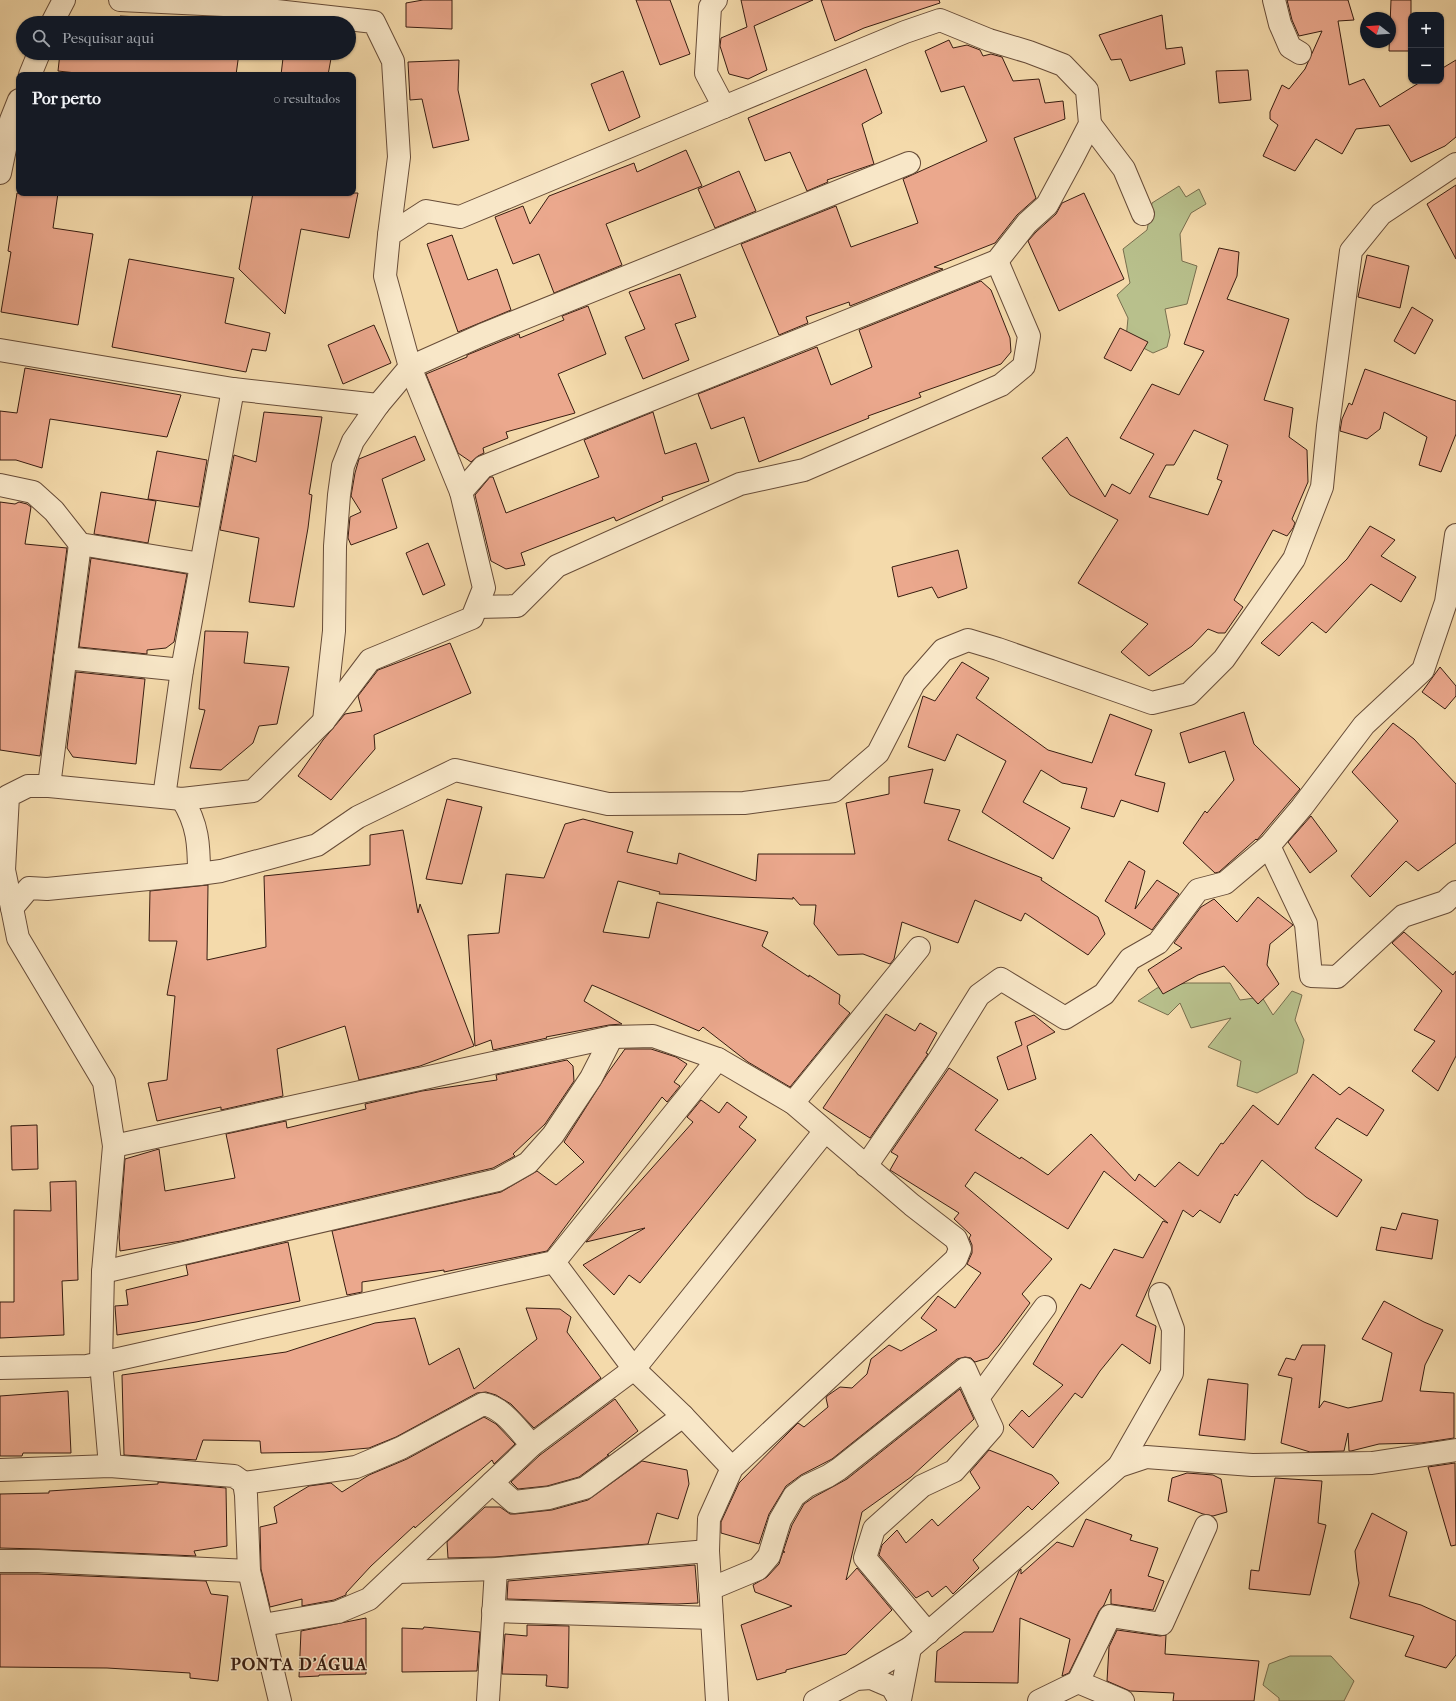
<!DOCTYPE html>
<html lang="pt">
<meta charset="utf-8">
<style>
:root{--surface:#171b24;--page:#20242c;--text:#f1f3f6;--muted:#9ea1a6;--line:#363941}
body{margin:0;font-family:"IM FELL French Canon",serif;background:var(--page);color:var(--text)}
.controls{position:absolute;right:12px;top:12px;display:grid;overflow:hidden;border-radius:8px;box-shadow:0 1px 3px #0004}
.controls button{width:36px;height:36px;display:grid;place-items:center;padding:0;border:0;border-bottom:1px solid var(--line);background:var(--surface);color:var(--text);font:20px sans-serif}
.compass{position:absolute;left:1360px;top:12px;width:36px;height:36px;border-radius:50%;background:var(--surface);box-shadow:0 1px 3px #0004;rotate:287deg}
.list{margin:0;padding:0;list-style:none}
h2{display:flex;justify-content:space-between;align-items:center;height:52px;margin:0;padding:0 16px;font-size:17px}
h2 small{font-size:13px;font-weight:400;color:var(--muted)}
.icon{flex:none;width:22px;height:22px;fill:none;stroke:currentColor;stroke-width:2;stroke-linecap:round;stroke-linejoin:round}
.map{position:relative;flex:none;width:1456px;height:1701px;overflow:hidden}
.search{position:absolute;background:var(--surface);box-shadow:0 1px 3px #0004;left:16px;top:16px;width:340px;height:44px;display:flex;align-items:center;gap:10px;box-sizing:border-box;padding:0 14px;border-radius:22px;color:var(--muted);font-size:15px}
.panel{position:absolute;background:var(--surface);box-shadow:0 1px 3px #0004;left:16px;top:72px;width:340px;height:124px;border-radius:8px}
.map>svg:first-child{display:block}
.green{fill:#b8c08c;stroke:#786e4e}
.building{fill:#eba88d;stroke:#381d11;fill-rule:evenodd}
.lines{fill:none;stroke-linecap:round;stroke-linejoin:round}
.minor-casing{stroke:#674c38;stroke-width:24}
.minor{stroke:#f8e7c8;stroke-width:22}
.labels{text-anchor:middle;stroke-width:3;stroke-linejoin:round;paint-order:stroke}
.district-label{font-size:17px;font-weight:bold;letter-spacing:1px;fill:#381d11;stroke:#f8e7c8}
</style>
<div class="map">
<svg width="1456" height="1701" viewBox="0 0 1456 1701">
<rect width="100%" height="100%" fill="#f4daab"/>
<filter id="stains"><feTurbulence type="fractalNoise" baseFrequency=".005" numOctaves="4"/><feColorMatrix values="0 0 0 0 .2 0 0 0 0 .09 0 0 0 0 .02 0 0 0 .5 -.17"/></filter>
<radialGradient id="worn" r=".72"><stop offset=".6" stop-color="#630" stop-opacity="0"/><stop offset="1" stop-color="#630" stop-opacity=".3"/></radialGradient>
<!-- green -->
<g class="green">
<path d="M1179 186 1186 197 1199 189 1206 204 1191 213 1180 234 1182 261 1197 266 1187 304 1165 309 1170 335 1167 347 1153 353 1126 339 1128 318 1117 295 1130 283 1123 249 1147 230 1152 203Z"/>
<path d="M1187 983H1230L1240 1000 1262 997 1273 1015 1292 991 1302 995 1295 1020 1304 1040 1297 1073 1257 1093 1237 1086 1241 1061 1208 1047 1231 1018 1191 1028 1180 1003 1168 1015 1138 1001 1157 988Z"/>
<path d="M1290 1656H1331L1354 1681 1344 1701H1279V1698L1263 1685 1269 1664Z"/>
</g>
<!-- building -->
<g class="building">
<path d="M423 0H452V29L406 27V3Z"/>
<path d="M636 0H670L690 54 660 65Z"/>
<path d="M741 0H813L754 26 767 70 748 79 729 74 720 46 721 38 747 27Z"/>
<path d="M821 0H939L940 3 864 28 835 41Z"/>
<path d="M1287 0H1348L1354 20 1338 21 1349 85 1364 79 1380 107 1422 81H1441V69L1456 60V137L1445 146 1411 162 1389 125 1356 129 1342 154 1316 139 1295 171 1263 156 1278 125 1270 119V112L1282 85 1289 89 1305 69 1322 31 1299 36 1292 20Z"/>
<path d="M1391 0H1411V51H1389Z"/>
<path d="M1162 15 1166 49 1182 47 1185 64 1130 81 1121 59 1111 60 1099 35Z"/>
<path d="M120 16 181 19 180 23H117Z"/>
<path d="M949 40 953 48 967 45 980 50 983 56 991 54 1002 57 1013 81 1039 79 1045 103 1063 101 1065 119 1014 138 1036 198 1017 215 995 243 934 267 943 269 850 306 849 302 806 317 808 323 779 335 741 244 836 206 851 247 918 223 903 179 987 141 964 86 941 92 925 51Z"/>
<path d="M60 53H239L236 75H94L58 71Z"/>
<path d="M273 53H332L328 75H281L283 58 273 57Z"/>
<path d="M459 60 458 90 469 140 433 148 422 99 410 100 408 62Z"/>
<path d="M866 69 882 113 862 124 874 164 827 180 828 182 807 191 790 152 765 161 748 118Z"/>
<path d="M1248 70 1251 100 1219 103 1216 71Z"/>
<path d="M623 71 640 117 609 131 591 84Z"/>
<path d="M686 150 702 186 606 224 622 265 554 293 539 254 513 264 495 217 523 206 530 224 549 196 634 163 637 172Z"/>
<path d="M739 171 756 211 715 228 698 189Z"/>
<path d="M1456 185V259L1427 204Z"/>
<path d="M17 193H58L53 228 93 234 78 325 1 312 11 252 8 251Z"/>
<path d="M253 193H358L349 238 301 229 285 314 239 269Z"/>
<path d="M1084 193 1124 279 1059 311 1028 241 1036 232 1056 214 1062 203Z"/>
<path d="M452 235 468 280 497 269 511 310 458 332 427 244Z"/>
<path d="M1219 248 1239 252 1237 276 1227 299 1289 319 1264 400 1293 408 1289 437 1307 450 1308 482 1292 519 1295 523 1293 528 1287 536 1273 530 1234 600 1243 607 1225 633H1218L1208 629 1192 646 1149 676 1121 652 1148 624 1078 583 1118 520 1070 495 1042 458 1067 437 1105 497 1112 484 1130 494 1154 454 1120 438 1152 384 1179 395 1204 351 1184 344ZM1194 430 1228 445 1217 479 1222 481 1208 515 1149 497 1166 465H1174Z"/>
<path d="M1367 255 1409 266 1400 308 1358 297Z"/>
<path d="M129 259 234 278 225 323 270 333 266 351 252 349 246 372 112 347Z"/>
<path d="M680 274 696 317 675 324 689 360 643 379 625 337 645 329 629 292Z"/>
<path d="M981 281 991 290 1010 338 1011 352 1001 364 919 393 921 397 868 416 869 418 759 462 744 417 711 429 698 394 817 347 831 385 872 367 859 330Z"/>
<path d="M588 306 606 354 558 374 575 413 506 432 508 438 483 448 484 453 478 456 471 462 458 453 426 374 467 357V355L519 334 520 338 564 320 562 316Z"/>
<path d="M1412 307 1433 320 1415 354 1394 341Z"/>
<path d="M374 325 391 363 343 384 328 345Z"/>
<path d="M1120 328 1148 342 1131 371 1104 358Z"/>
<path d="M25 368 181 395 167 437 50 419 42 468 16 460H0V411L17 413Z"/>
<path d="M1365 369 1456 401V434L1441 472 1419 465 1427 437 1384 412 1380 429 1367 439 1340 431 1342 419 1349 403 1352 405Z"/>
<path d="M264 412 322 417 309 494 312 495 308 528 294 607 249 602 259 538 220 530 234 455 256 462Z"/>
<path d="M653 412 665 454 696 443 709 481 662 497 663 500 616 521 614 517 521 553 525 565 506 569 491 561 475 495 490 477H493L506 513 599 477 584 440Z"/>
<path d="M415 436 425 460 382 479 397 528 351 545 348 538 350 517 361 512 351 496 355 473 359 459Z"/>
<path d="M157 451 207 460 199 507 148 499Z"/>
<path d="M101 492 156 501 148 543 94 534Z"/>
<path d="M0 502 15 504 19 502 27 504 31 507 25 544 67 548 40 756 0 750Z"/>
<path d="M1370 526 1395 540 1381 556 1416 577 1401 602 1371 584 1326 633 1312 622 1279 656 1261 643 1347 559Z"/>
<path d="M428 543 445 585 423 595 406 553Z"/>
<path d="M958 550 967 588 938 598 932 587 898 597 892 567Z"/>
<path d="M91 558 187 574 174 642 166 648 147 650V654L79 647Z"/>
<path d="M205 631 248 632 244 663 289 667 277 724 259 726 253 743 221 770 190 768 205 710 199 709Z"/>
<path d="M450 643 471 693 374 735 375 749 331 800 298 776 323 740 345 714 362 711 358 696 378 670Z"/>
<path d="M962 662 989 678 976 698 1048 750 1092 763 1110 714 1152 730 1135 775 1165 783 1158 812 1121 800 1114 817 1081 808 1087 788 1062 783 1041 770 1023 802 1070 828 1053 859 982 812 1006 761 957 734 945 761 908 747 923 696 935 701Z"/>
<path d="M1440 667 1456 686V696L1445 709 1422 692Z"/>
<path d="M76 672 145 679 136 764 73 757 67 748Z"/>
<path d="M1244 712 1254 744 1300 789 1257 840 1256 839 1219 872 1215 873 1183 843 1205 811 1207 813 1234 780 1225 751 1189 763 1180 733Z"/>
<path d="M1393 723 1414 739 1456 784V843L1418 871 1406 861 1370 897 1351 876 1398 821 1352 772Z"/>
<path d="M933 769 924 803 960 810 948 840 1042 878 1041 880 1098 917 1105 934 1088 955 1025 913 1021 921 975 900 958 943 902 922 894 959 890 964 863 954 838 955 814 924 816 905H800L793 897V899L659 894 660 892 618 881 603 932 649 938 657 902 768 932 762 946 809 977V975L840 995 839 1004 850 1013 790 1087 748 1062 703 1027 699 1031 592 985 584 1001 622 1024 609 1025 546 1037 547 1038 493 1050 491 1040 475 1046 468 935 499 933 506 874 544 878 565 824 583 819 633 832 627 852 677 864 679 853 756 881 758 854H855L846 803 889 794V777Z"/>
<path d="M447 799 482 807 462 884 426 879Z"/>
<path d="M1311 816 1337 851 1310 873 1288 842Z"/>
<path d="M403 830 418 913 420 904 474 1046 420 1066 359 1080 345 1026 277 1049 283 1096 221 1110V1107L157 1121 148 1083 167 1080 175 996 167 995 177 941H149L150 891 208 885 207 960 266 947 264 876 370 865V835Z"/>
<path d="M1129 861 1145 871 1135 909 1157 880 1179 894 1152 930 1105 901Z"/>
<path d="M1258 897 1293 925 1270 944 1267 965 1279 984 1258 1004 1224 966 1198 975 1163 994 1148 970 1182 948 1174 943 1201 907 1214 899 1237 922Z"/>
<path d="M1404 932 1453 975 1456 971V1056L1438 1091 1412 1071 1435 1041 1414 1030 1442 991 1392 943Z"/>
<path d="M886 1014 915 1031 920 1023 937 1033 926 1053 928 1054 870 1138 823 1108Z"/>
<path d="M1034 1015 1055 1032 1027 1046 1036 1079 1008 1090 997 1057 1022 1045 1015 1022Z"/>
<path d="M625 1049H651L676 1057 687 1064 674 1082 680 1086 667 1102 662 1097 547 1251 444 1272V1270L362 1282V1292L347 1295 332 1231 501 1192 537 1171 556 1185 584 1162 564 1142 607 1074Z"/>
<path d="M567 1060 573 1066 574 1081 545 1124 513 1154 515 1156 493 1168 181 1241 120 1251 119 1237 125 1159 159 1149 165 1191 235 1178 226 1134 286 1121 287 1128 366 1109 365 1104 422 1091 497 1080 496 1075Z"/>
<path d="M949 1068 998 1100 975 1130 1020 1159 1021 1157 1048 1175 1091 1134 1135 1181 1139 1174 1155 1187 1179 1162 1198 1176 1221 1143 1223 1144 1253 1105 1278 1125 1313 1074 1340 1095 1349 1087 1384 1110 1367 1136 1337 1118 1315 1148 1362 1180 1337 1217 1306 1197 1262 1160 1237 1196 1235 1194 1220 1223 1200 1210 1193 1217 1183 1210 1136 1316 1156 1326 1150 1364 1122 1344 1100 1371 1082 1398 1075 1393 1033 1448 1009 1425 1022 1410 1029 1417 1063 1385 1033 1364 1081 1284 1090 1289 1114 1249 1143 1258 1163 1221 1168 1223 1104 1171 1068 1229 975 1172 965 1186 1052 1259 1022 1294 1030 1303 999 1345 988 1358 975 1362 971 1358 965 1357 957 1359 832 1459 801 1475 786 1486 769 1514 759 1544 721 1533V1522L739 1483 787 1434 798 1423 804 1427 828 1407 826 1398 827 1396 840 1387 852 1388 867 1374 871 1359 889 1345 901 1351 937 1330 921 1318 938 1296 955 1308 981 1273 967 1264 972 1253V1245L969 1238 971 1235 954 1219 959 1213 890 1170 898 1156 891 1152Z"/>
<path d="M701 1100 719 1113 727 1102 747 1117 739 1127 756 1140 640 1283 629 1275 614 1295 583 1265 645 1228 586 1242 693 1122 687 1117Z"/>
<path d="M37 1125 38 1169 12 1170 11 1126Z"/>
<path d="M76 1181 78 1280 62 1281 64 1335 0 1338V1302H14V1210L51 1211 50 1182Z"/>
<path d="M1402 1213 1438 1220 1432 1259 1376 1250 1381 1227 1396 1230Z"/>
<path d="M288 1242 300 1301 196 1322 117 1335 115 1306 128 1305 126 1290 188 1275 186 1265Z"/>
<path d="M1384 1301 1424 1322 1443 1330 1425 1365 1420 1391 1454 1393V1438L1421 1443 1379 1444 1351 1451H1349L1348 1433 1344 1451 1310 1452 1281 1443 1292 1378 1278 1375 1286 1358 1295 1360 1302 1345H1325L1319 1408 1324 1401 1348 1408 1382 1401 1392 1353 1362 1339Z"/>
<path d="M526 1308 560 1309 571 1317 567 1332 601 1378 534 1428 511 1404 496 1395 486 1392 477 1393 396 1437 369 1448 324 1452 261 1453 260 1441 203 1440 196 1460 124 1455 122 1375 286 1352 375 1323 415 1318 429 1365 459 1348 474 1389 537 1339Z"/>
<path d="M1208 1379 1248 1384 1245 1440 1199 1435Z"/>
<path d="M960 1389 974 1419 911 1477 862 1512 846 1580 857 1568 892 1610 846 1654 786 1670V1672L757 1680 741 1625 792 1606 755 1592 753 1585 767 1577 779 1564 783 1552H785H783L792 1525 804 1504 814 1497 847 1479Z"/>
<path d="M68 1391 71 1453H23L22 1456H0V1396Z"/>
<path d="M615 1399 638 1431 607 1455H609L579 1477 547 1486 518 1489 511 1482 540 1455Z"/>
<path d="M484 1417 496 1424 515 1444 494 1464 492 1460 415 1528 414 1526 371 1566 346 1593V1595L334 1600 302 1606V1599L270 1607 261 1569 260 1527 277 1523 274 1507 309 1486 331 1483 342 1492 369 1475 407 1459Z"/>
<path d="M989 1450 1052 1475 1059 1483 1032 1510 1028 1506 973 1560 979 1568 953 1594 946 1586 932 1597 928 1591 916 1598 879 1555 882 1545 897 1530 906 1543 932 1519 938 1526 980 1488 970 1472Z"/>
<path d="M642 1461 687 1470 689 1484 678 1519 657 1513 648 1544 495 1557 448 1558 447 1542 485 1507H500L510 1514H515L552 1510 588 1500Z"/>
<path d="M1455 1463 1456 1545 1451 1546 1428 1467Z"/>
<path d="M1187 1473 1213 1475 1221 1479 1227 1512 1213 1516 1203 1514 1168 1501 1172 1478Z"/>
<path d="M1275 1478 1322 1481 1318 1523 1326 1525 1310 1595 1249 1589 1251 1570 1259 1571Z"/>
<path d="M158 1482 226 1488 227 1546 194 1551 196 1556 39 1549 0 1548V1494L49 1493V1491L158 1484Z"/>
<path d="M1372 1513 1407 1532 1389 1596 1421 1605 1456 1621V1655L1446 1668 1405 1656 1414 1636 1350 1618 1359 1583 1357 1571 1355 1551Z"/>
<path d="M1086 1519 1132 1535 1130 1540 1158 1548 1148 1576 1164 1581 1153 1610 1111 1604V1589L1104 1605 1099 1611 1069 1673 1062 1676 1070 1639 1020 1618 1018 1683 935 1682 937 1651 964 1632H993L1019 1571 1021 1569V1574L1057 1542 1073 1547Z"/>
<path d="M695 1565 698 1603 677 1604 507 1599 508 1581Z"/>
<path d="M0 1574H38L206 1581 211 1594 228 1596 218 1681 190 1678V1673L107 1668 0 1667Z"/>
<path d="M366 1618V1674L319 1675V1676L299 1677 301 1631Z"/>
<path d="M527 1625 569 1626 568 1688 546 1686 547 1675 502 1674 505 1634 527 1636Z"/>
<path d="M424 1627 480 1632 477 1671 402 1672V1628L423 1629Z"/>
<path d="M1117 1630 1160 1636 1166 1635 1165 1654 1259 1661 1254 1701H1173L1174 1693 1130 1691 1107 1681 1109 1647Z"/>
</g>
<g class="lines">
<defs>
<g id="minor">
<path d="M120 0 224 5 374 22 393 61 399 157 389 235"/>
<path d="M1274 0 1280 24 1290 47 1300 53"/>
<path d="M52 23 64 0"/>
<path d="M30 75 39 53"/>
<path d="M1090 124 1124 169 1143 214"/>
<path d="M0 173 11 120 19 100"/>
<path d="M0 350 233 389 182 670 164 797"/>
<path d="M233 389 378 405"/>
<path d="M0 485 33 492 54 511 80 544 201 564"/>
<path d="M461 492 410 367 385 276 389 235 426 211 460 217 724 107 706 73 710 7 716 0"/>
<path d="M1456 535 1446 602 1423 670 1364 725 1302 807 1269 846 1306 924 1311 976 1337 977 1403 916 1445 902 1456 892"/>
<path d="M477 607 517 606 557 566 740 484 804 470 1001 385 1024 366 1029 336 997 261"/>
<path d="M65 658 182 670"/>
<path d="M324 721 334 631 335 546 339 495 343 466 353 441 378 405 410 367 482 335 909 163"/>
<path d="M49 786 80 544"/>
<path d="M182 799C198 824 199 845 199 874"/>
<path d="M12 908 4 870 8 796 28 786H49L182 799 253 791 324 721 370 660 472 618 484 588 461 492 483 467 997 261 1027 223 1047 205 1073 157 1090 124 1087 90 1063 65 1029 52 989 40 940 20 905 32 724 107"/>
<path d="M793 1103 919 948"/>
<path d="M114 1146 612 1037 653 1036 718 1059 793 1103 912 1205 956 1239 960 1249 956 1259 732 1468 709 1519 708 1551 717 1701"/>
<path d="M866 1166 938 1061 979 995 1001 979 1065 1018 1104 994 1130 959 1158 943 1198 890 1225 883 1269 846"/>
<path d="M554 1262 634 1369 683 1416 732 1468"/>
<path d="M103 1272 498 1180 528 1163 553 1135 591 1078 612 1037"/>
<path d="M0 1368 87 1366 554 1262 718 1059"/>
<path d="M110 1466 101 1363 103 1272 114 1146 104 1082 18 938 12 908 29 888 47 889 199 874 221 871 317 845 358 817 455 770 608 804 744 803 834 791 878 753 914 683 943 650 968 640 998 649 1152 703 1189 694 1224 659 1294 559 1322 487 1328 426 1351 251 1381 214 1456 164"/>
<path d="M1119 1466 1172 1373 1173 1329 1160 1294"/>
<path d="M0 1470 110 1466 234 1476 244 1483 246 1495 249 1571 280 1701"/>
<path d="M244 1483 356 1467 401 1448 483 1404C503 1407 518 1430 532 1445"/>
<path d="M492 1483 514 1502 549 1498 585 1488 683 1416"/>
<path d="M0 1561H38L249 1571"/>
<path d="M398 1572 496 1569 708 1551"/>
<path d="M710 1589 758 1569 769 1556 780 1520 794 1496 807 1486 828 1476 839 1469 965 1369 978 1398"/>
<path d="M493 1611 712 1618"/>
<path d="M263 1625 338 1612 369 1599 532 1445 634 1369 825 1131"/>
<path d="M928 1633 865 1558 874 1529 922 1486 954 1471 992 1428 978 1398 1045 1307"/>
<path d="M856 1679 910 1648 1038 1538 1119 1466 1146 1457 1252 1465 1372 1463 1456 1450"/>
<path d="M1078 1682 1110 1616 1162 1624 1206 1526"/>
<path d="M900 1700 910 1648"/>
<path d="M488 1701 496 1569"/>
<path d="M815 1701 856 1679 871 1678 892 1687 900 1701"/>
<path d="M1039 1701 1078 1682 1123 1701"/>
</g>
</defs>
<!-- minor casing -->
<use href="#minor" class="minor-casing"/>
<!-- minor -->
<use href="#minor" class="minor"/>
</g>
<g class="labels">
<!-- district labels -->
<g class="district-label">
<text x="299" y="1670">PONTA D'ÁGUA</text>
</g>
</g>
<rect width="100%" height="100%" filter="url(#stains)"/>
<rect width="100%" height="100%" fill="url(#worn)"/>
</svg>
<div class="controls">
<button>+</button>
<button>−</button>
</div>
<svg class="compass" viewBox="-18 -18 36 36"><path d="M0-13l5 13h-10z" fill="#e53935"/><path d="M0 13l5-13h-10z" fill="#9ea1a6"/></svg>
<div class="search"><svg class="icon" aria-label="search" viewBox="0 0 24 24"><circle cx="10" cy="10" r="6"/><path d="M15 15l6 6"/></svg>Pesquisar aqui</div>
<section class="panel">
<h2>Por perto<small>0 resultados</small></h2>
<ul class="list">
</ul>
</section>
</div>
